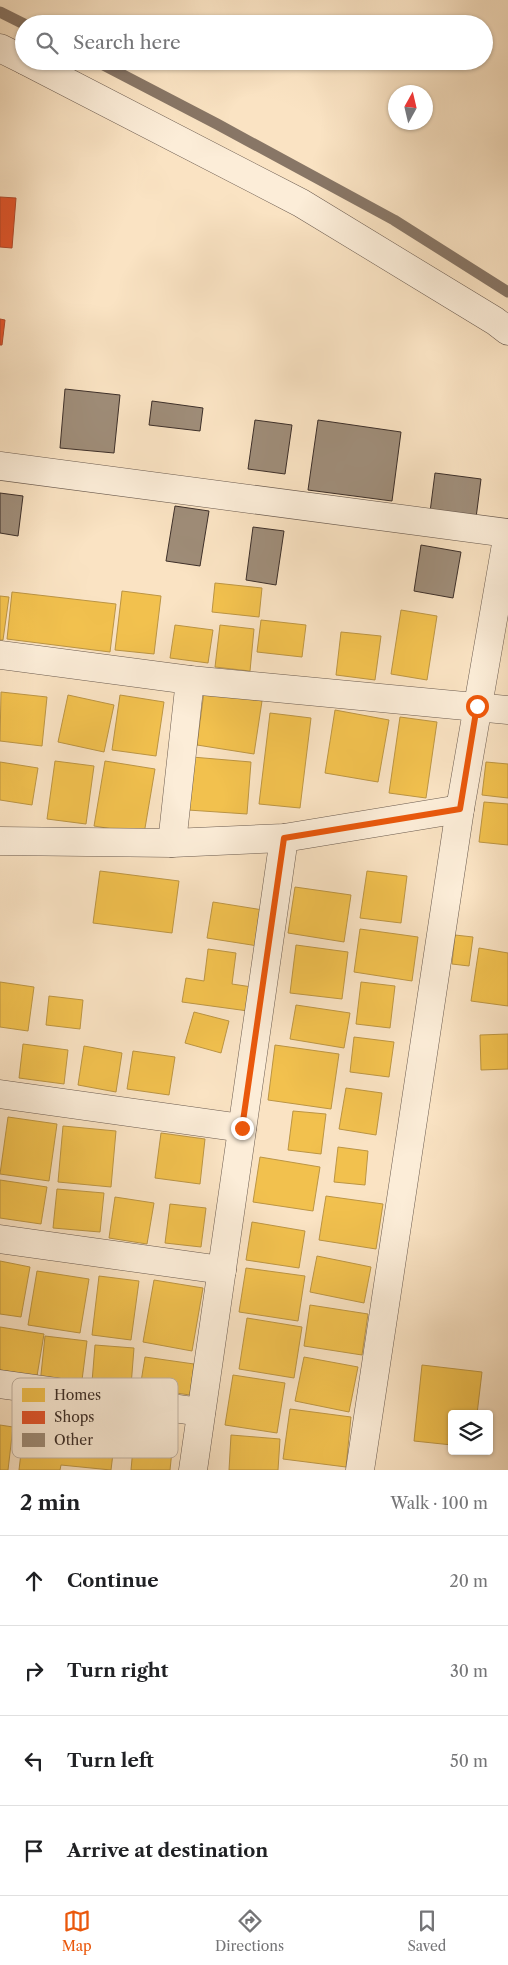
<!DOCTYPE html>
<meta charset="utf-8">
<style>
:root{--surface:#fff;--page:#f2f2f2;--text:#202124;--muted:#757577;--line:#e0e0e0;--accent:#ea580c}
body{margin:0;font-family:"Libre Caslon Text",serif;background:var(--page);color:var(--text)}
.controls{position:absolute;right:15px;bottom:15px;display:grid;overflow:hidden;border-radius:5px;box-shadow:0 1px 4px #0004}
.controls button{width:45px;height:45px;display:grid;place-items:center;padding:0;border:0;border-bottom:1px solid var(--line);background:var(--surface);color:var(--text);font:25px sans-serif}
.compass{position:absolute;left:388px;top:85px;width:45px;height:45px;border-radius:50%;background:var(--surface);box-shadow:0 1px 4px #0004;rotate:8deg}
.stop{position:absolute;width:15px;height:15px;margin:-11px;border:4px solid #ea580c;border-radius:50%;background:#fff}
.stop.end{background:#ea580c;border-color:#fff;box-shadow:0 1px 5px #0008}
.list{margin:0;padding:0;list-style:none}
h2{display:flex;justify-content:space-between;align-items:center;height:65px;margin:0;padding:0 20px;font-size:21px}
h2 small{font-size:16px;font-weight:400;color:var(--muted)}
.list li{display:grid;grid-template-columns:32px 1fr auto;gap:15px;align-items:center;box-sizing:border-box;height:90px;padding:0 20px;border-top:1px solid var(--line)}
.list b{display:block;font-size:19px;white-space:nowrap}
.list em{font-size:16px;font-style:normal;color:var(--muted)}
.icon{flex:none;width:28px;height:28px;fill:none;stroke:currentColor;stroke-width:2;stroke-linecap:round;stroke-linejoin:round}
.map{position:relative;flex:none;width:508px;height:1470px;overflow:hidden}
.search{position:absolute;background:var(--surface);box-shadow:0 1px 4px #0004;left:15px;right:15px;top:15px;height:55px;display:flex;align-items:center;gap:12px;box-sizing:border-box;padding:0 18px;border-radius:28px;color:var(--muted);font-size:19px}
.sheet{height:425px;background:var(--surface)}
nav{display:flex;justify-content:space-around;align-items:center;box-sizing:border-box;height:70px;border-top:1px solid var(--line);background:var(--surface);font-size:14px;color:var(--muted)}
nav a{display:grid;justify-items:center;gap:2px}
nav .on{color:var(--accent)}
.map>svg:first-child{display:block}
.homes{fill:#f2c14e;stroke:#bc9543}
.shops{fill:#e4572e;stroke:#b24b2c}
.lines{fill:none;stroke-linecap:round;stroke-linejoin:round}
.stream{stroke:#887666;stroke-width:11}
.building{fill:#9f8d79;stroke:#3d2f29}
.street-casing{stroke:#6c5c50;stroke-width:29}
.street{stroke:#fcedd8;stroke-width:28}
.route{stroke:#ea580c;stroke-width:6}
.key{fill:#fcedd8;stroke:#c3b4a4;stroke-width:1}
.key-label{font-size:14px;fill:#3d2f29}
</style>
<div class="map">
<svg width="508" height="1470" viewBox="0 0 508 1470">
<rect width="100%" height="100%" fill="#fae3c3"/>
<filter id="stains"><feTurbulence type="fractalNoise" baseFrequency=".004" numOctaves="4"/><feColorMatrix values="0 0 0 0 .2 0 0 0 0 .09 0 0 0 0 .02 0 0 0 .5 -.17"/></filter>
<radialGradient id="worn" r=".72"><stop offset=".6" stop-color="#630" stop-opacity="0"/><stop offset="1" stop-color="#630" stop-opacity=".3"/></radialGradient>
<!-- homes -->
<g class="homes">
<path d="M215 583 262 588 259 617 212 612Z"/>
<path d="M122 591 161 596 154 654 115 650Z"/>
<path d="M12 592 116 604 110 652 7 639Z"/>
<path d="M0 596 9 597 3 640H0Z"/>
<path d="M401 610 437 616 427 680 391 674Z"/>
<path d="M261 620 306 625 302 657 257 652Z"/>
<path d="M175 625 213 630 208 663 170 658Z"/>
<path d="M220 625 254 629 250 671 215 667Z"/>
<path d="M341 632 381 636 375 680 336 675Z"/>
<path d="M1 692 47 697 42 746 0 741Z"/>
<path d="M204 692 262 701 254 754 197 745Z"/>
<path d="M68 695 114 705 104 752 58 742Z"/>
<path d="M120 695 164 702 156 756 112 750Z"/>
<path d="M335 710 389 720 378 782 325 773Z"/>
<path d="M270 713 311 718 300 808 259 804Z"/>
<path d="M400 717 437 722 426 798 389 793Z"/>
<path d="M192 757 251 762 247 814 188 810Z"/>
<path d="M55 761 94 766 86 824 47 819Z"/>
<path d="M105 761 155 769 144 834 94 826Z"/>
<path d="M0 762 38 768 32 805 0 800Z"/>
<path d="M486 762 508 764V798L482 795Z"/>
<path d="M484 802 508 804V845L479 842Z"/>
<path d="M100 871 179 881 172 933 93 923Z"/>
<path d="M367 871 407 876 401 923 360 918Z"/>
<path d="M295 887 351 895 344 942 288 933Z"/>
<path d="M213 902 263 910 258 946 207 938Z"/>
<path d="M360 929 418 937 412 981 354 972Z"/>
<path d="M455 935 473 937 469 966 452 964Z"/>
<path d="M296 945 348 952 342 999 290 993Z"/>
<path d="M479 948 508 953V1006L471 1001Z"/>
<path d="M208 949 236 953 232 984 252 987 248 1011 182 1002 186 978 204 981Z"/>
<path d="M0 982 34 987 28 1031 0 1027Z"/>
<path d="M361 982 395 986 390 1028 356 1024Z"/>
<path d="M49 996 83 1000 80 1029 46 1025Z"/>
<path d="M296 1005 350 1013 344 1048 290 1039Z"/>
<path d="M194 1012 229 1021 221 1053 185 1043Z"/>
<path d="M508 1034V1069L481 1070 480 1035Z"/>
<path d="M354 1037 394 1042 389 1077 350 1072Z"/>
<path d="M23 1044 68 1050 64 1084 19 1078Z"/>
<path d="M275 1045 339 1054 331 1109 268 1100Z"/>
<path d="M84 1046 122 1053 116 1092 78 1085Z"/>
<path d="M133 1051 175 1057 169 1095 127 1089Z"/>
<path d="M346 1088 382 1093 376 1135 339 1129Z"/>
<path d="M293 1111 326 1114 321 1154 288 1150Z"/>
<path d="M8 1117 57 1124 49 1181 0 1174Z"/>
<path d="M63 1126 116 1131 111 1187 58 1182Z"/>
<path d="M161 1133 205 1139 200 1184 155 1178Z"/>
<path d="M338 1147 368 1151 365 1185 334 1182Z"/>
<path d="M260 1157 320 1167 313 1211 253 1202Z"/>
<path d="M0 1180 47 1187 41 1224 0 1218Z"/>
<path d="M57 1189 104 1193 100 1232 53 1228Z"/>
<path d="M326 1196 383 1204 376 1249 319 1240Z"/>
<path d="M115 1197 154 1203 147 1244 109 1238Z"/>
<path d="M170 1204 206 1208 201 1247 165 1243Z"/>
<path d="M252 1222 305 1231 299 1268 246 1260Z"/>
<path d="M317 1256 371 1267 364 1303 310 1292Z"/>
<path d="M0 1261 30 1267 21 1317 0 1314Z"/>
<path d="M246 1268 305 1276 298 1321 239 1312Z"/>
<path d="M37 1271 89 1279 80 1333 28 1325Z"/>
<path d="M99 1276 139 1281 131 1340 92 1335Z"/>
<path d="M154 1280 203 1288 192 1351 143 1342Z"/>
<path d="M310 1305 368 1314 362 1355 304 1346Z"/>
<path d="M247 1318 302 1327 294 1378 239 1369Z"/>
<path d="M0 1327 44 1334 37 1376 0 1370Z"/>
<path d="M45 1336 87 1341 81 1388 40 1384Z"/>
<path d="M95 1345 134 1348 131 1386 92 1382Z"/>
<path d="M145 1357 194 1364 190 1395 140 1388Z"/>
<path d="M304 1357 358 1367 349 1412 295 1401Z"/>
<path d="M422 1365 482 1372 477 1414H452V1445L414 1441Z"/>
<path d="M233 1375 285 1383 277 1433 225 1425Z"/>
<path d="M290 1409 351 1417 346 1467 283 1459Z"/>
<path d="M0 1425 13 1427 8 1470H0Z"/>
<path d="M24 1427 115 1437 111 1470 61 1465 60 1470H19Z"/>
<path d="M231 1435 280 1439 278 1470H229Z"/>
<path d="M134 1437 173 1441 170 1470H131Z"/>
</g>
<!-- shops -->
<g class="shops">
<path d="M0 197 16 198 12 248 0 247Z"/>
<path d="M0 319 5 320 2 345H0Z"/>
</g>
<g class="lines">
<!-- stream -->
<g class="stream">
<path d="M0 12 24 24"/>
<path d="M96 61 217 124 394 220 508 292"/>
</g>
</g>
<!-- building -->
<g class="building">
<path d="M65 389 120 395 114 453 60 448Z"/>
<path d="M152 401 203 408 200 431 149 425Z"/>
<path d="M255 420 292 425 285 474 248 469Z"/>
<path d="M318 420 401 432 392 501 308 490Z"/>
<path d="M435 473 481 479 476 518 430 512Z"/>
<path d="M0 493 23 496 18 536 0 533Z"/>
<path d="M175 506 209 511 200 566 166 561Z"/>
<path d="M253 527 284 531 276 585 246 580Z"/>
<path d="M421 545 461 552 453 598 414 591Z"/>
</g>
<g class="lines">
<defs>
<g id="street">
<path d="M0 48 24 60"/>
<path d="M26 61 301 203 495 321 508 331"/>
<path d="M0 466 508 533"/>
<path d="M0 655 190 680 508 710"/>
<path d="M0 841 172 843 284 838 460 809"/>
<path d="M172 843 190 680"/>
<path d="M0 1094 242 1128"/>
<path d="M0 1239 222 1270"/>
<path d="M0 1384 201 1412"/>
<path d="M193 1470 284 838"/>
<path d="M360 1470 460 809 508 533"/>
</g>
</defs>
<!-- street casing -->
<use href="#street" class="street-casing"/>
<!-- street -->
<use href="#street" class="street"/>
</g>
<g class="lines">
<!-- route -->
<path class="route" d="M242 1128 284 838 460 809 477 706"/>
</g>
<!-- legend -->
<rect x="12" y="1378" width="166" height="80" rx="8" class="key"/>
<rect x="22" y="1388" width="23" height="14" fill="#f2c14e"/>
<rect x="22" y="1411" width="23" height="13" fill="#e4572e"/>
<rect x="22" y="1433" width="23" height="14" fill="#9f8d79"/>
<g class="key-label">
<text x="54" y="1400">Homes</text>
<text x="54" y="1422">Shops</text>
<text x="54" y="1445">Other</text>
</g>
<rect width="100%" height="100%" filter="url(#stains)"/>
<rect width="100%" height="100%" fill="url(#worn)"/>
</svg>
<div class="controls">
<button><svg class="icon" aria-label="layers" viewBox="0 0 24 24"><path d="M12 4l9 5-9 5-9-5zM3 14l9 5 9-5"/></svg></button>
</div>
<svg class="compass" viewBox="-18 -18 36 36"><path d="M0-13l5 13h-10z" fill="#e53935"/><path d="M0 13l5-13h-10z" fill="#757577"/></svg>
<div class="stop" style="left:477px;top:706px"></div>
<div class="stop end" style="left:242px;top:1128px"></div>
<div class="search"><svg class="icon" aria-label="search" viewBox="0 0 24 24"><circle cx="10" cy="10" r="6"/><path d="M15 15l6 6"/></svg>Search here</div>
</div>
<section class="sheet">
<h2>2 min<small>Walk · 100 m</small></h2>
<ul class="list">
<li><svg class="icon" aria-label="ahead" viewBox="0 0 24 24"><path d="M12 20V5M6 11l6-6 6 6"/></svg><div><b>Continue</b></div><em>20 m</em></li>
<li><svg class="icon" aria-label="right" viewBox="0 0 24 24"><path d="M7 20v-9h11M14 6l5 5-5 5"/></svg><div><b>Turn right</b></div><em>30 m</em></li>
<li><svg class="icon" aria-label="left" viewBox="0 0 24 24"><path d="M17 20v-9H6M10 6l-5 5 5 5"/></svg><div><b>Turn left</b></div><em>50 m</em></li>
<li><svg class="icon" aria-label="arrive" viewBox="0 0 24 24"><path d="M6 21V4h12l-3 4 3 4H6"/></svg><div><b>Arrive at destination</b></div></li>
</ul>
</section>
<nav>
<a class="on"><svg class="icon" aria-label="map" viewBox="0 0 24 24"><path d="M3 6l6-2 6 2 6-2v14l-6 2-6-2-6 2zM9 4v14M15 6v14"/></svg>Map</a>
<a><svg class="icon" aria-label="directions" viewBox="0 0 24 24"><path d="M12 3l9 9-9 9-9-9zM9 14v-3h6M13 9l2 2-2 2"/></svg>Directions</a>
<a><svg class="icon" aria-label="saved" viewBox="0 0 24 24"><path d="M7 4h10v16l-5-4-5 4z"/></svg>Saved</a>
</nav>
